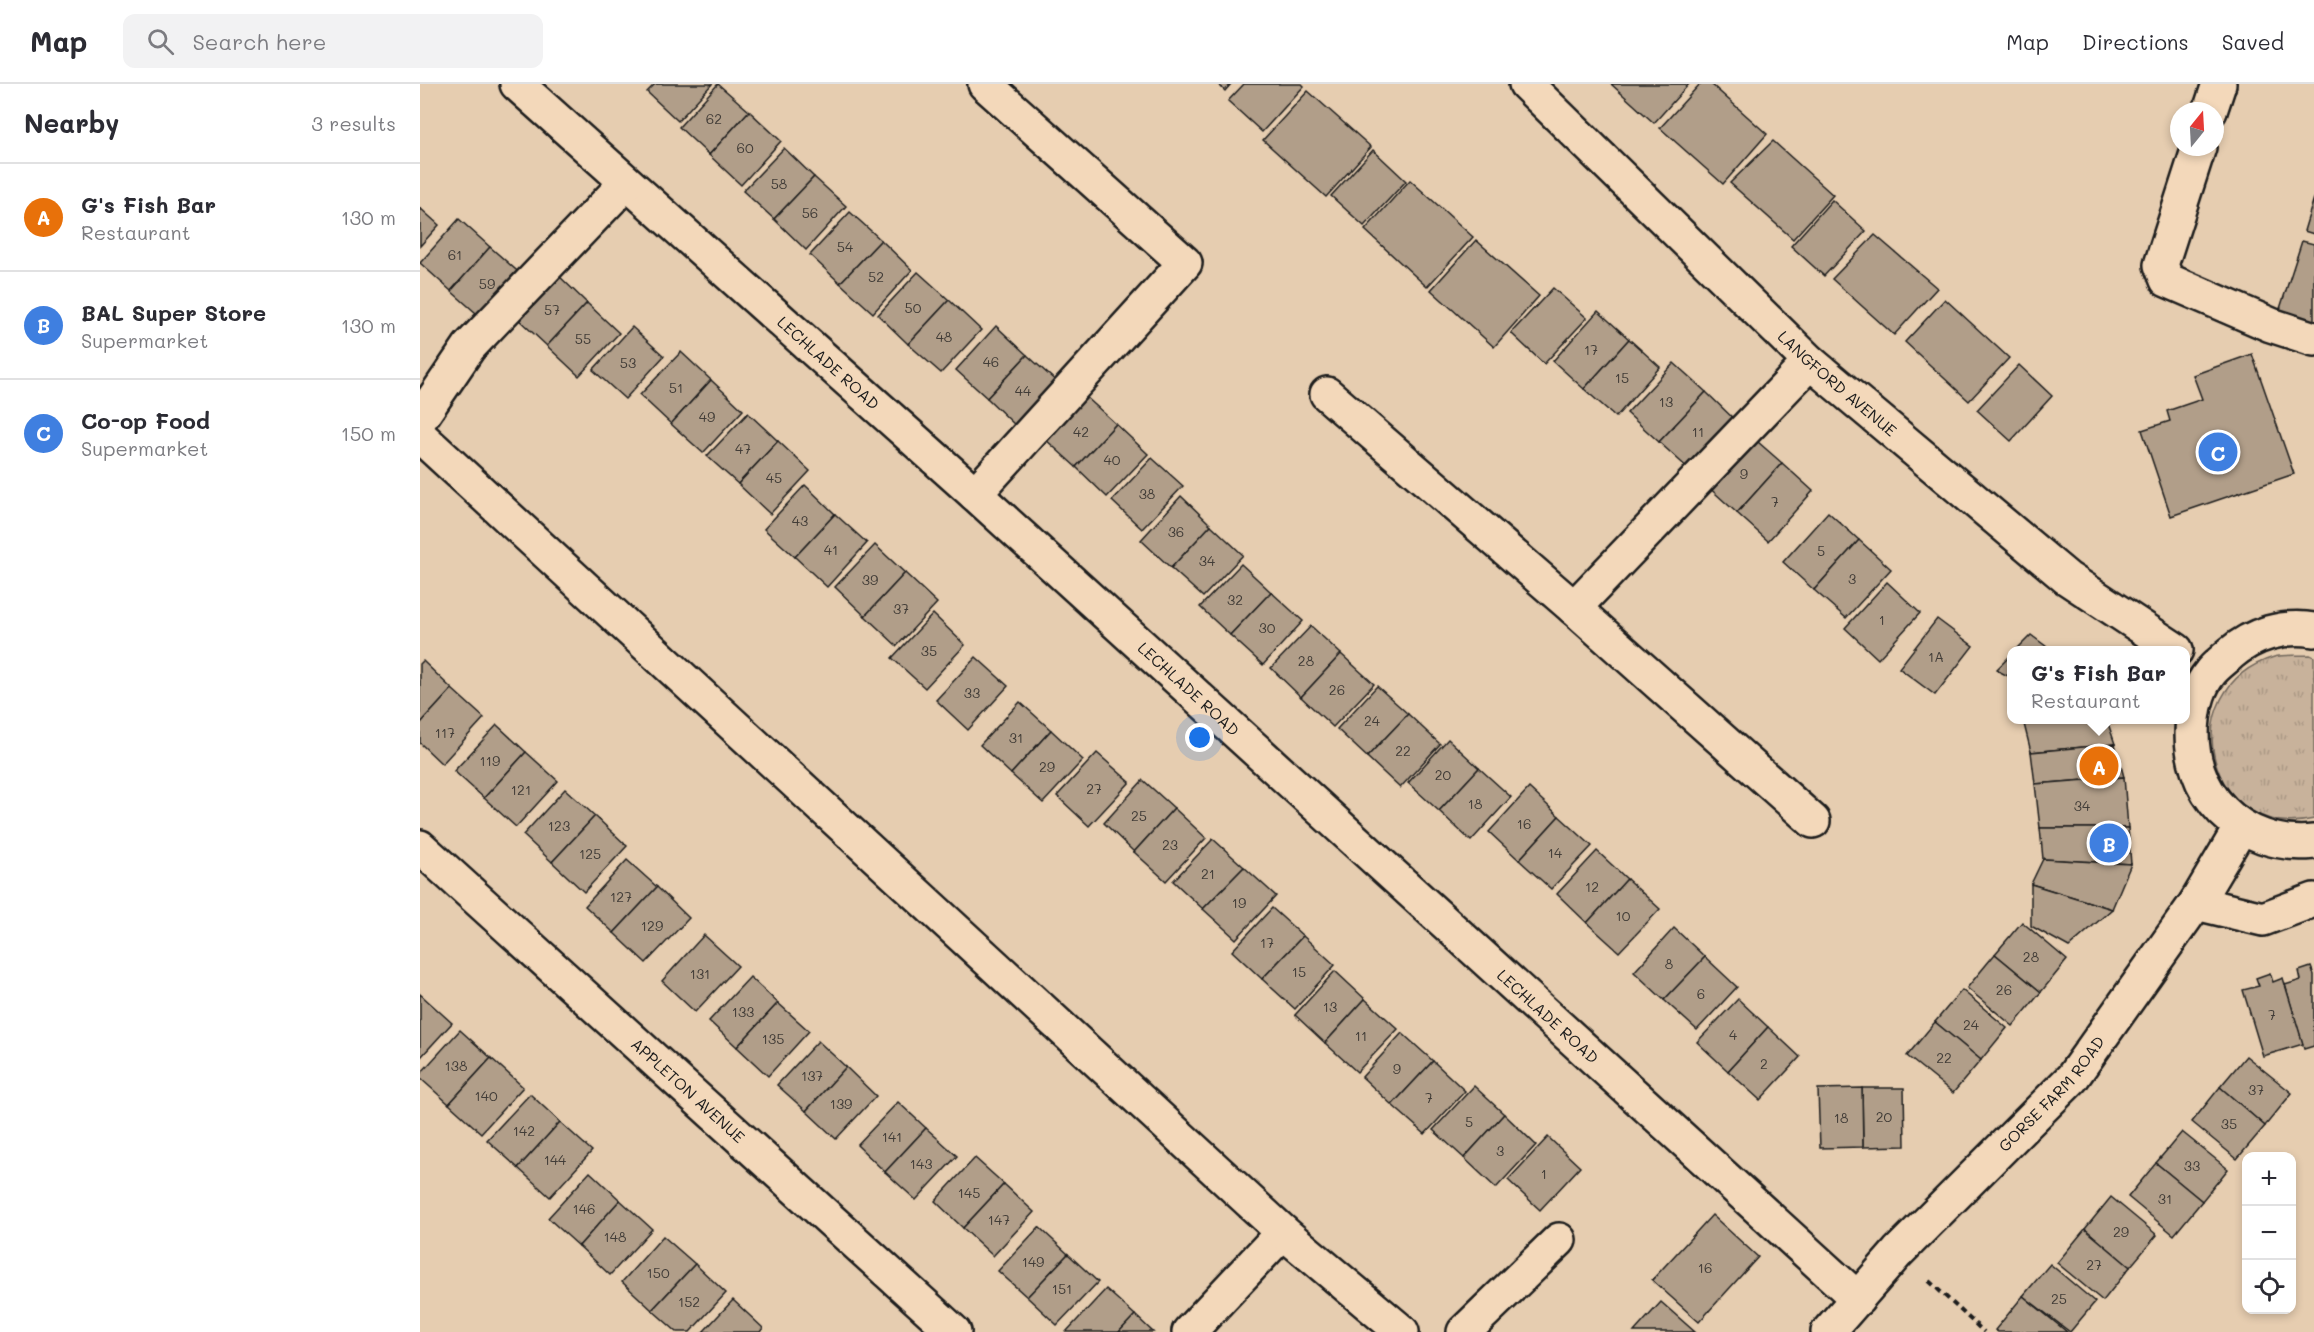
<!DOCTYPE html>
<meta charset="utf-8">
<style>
:root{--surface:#fff;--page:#f2f2f3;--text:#2b2b33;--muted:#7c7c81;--line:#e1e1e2;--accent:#1f6fb2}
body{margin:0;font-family:Mali,sans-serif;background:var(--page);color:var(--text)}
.controls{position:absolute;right:18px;bottom:18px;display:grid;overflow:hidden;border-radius:12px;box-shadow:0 3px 9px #0003}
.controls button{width:54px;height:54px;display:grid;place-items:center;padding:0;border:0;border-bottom:2px solid var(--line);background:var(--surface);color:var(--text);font:30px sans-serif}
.compass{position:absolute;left:1750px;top:18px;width:54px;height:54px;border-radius:50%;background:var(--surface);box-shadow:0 3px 9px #0003;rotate:18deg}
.you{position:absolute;left:780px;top:654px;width:21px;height:21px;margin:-15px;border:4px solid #fff;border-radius:50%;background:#1a73e8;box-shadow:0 0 0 9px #1a73e833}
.badge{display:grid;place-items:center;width:39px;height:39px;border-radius:50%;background:var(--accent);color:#fff;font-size:20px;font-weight:700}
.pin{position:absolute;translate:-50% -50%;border:3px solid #fff;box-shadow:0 2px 6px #0006}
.popup{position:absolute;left:1587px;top:562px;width:183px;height:78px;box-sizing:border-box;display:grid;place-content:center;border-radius:12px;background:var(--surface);filter:drop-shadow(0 2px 4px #0005);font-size:20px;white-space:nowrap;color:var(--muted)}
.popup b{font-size:22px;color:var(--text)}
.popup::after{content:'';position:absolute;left:50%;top:100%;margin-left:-12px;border:12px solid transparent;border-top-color:var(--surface)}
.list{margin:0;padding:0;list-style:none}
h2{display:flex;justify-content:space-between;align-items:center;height:78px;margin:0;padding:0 24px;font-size:26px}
h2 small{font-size:20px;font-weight:400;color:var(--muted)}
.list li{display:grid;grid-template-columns:39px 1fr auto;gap:18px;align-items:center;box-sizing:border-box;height:108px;padding:0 24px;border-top:2px solid var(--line)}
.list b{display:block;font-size:22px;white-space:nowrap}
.list p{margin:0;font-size:20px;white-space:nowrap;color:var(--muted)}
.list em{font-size:20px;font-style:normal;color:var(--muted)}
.icon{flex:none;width:33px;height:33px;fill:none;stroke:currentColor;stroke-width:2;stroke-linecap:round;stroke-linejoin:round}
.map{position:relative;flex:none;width:1894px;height:1248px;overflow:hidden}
header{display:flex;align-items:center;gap:36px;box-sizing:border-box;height:84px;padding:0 30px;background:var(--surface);border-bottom:2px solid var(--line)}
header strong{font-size:28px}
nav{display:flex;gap:33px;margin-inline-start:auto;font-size:21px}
.search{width:420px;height:54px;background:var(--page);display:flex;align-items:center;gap:15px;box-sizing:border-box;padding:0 21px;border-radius:12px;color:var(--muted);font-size:22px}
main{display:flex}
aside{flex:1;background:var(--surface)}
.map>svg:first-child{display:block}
.grass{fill:url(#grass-tufts);stroke:#72675c;stroke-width:1.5}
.building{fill:#b19e89;stroke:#1c1c1c;stroke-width:1.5}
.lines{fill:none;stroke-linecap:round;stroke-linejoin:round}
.minor-casing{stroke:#1c1c1c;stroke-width:38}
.path{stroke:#1c1c1c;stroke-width:4;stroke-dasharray:6 4.5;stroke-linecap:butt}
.minor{stroke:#f3d8ba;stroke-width:33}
.labels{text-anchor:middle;stroke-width:6;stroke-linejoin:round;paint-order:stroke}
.number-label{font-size:14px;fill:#413c37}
.street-label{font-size:16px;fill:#1c1c1c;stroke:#f3d8ba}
</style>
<header>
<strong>Map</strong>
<div class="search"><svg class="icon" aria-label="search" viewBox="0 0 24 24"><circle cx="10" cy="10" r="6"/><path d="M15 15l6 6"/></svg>Search here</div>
<nav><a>Map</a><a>Directions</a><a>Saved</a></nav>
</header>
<main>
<aside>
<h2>Nearby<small>3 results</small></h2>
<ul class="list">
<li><span class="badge" style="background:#e8710a">A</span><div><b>G's Fish Bar</b><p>Restaurant</p></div><em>130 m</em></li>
<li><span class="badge" style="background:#3f7fe0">B</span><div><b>BAL Super Store</b><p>Supermarket</p></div><em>130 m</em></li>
<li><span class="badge" style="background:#3f7fe0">C</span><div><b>Co-op Food</b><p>Supermarket</p></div><em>150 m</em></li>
</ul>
</aside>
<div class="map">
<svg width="1894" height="1248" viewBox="0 0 1894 1248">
<defs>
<pattern id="grass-tufts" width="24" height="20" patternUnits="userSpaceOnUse" patternTransform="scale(1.5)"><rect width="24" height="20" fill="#c8b29b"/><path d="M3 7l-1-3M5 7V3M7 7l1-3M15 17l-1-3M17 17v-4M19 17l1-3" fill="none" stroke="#ab9885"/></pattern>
</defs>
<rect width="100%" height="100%" fill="#e6cdb0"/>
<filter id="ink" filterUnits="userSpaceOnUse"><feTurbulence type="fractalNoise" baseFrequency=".0167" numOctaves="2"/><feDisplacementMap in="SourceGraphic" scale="12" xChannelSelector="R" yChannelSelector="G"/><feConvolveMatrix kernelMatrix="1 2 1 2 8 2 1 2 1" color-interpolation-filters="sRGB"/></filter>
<g filter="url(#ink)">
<!-- grass -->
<path class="grass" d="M1890 571 1894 573V735C1788 760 1749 605 1854 573 1864 570 1879 572 1890 571Z"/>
<!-- building -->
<g class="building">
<path d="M235 0H292L258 37 227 8Z"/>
<path d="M298 0 329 27 289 71 259 43Z"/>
<path d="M798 0H811L805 7Z"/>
<path d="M824 0H882L884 2 842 48 808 17Z"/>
<path d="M1191 0H1269L1234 39Z"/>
<path d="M1280 0H1291L1347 50 1303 100 1240 44Z"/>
<path d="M888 7 951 63 906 113 843 56Z"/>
<path d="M329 27 361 57 321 101 289 71Z"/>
<path d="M1353 57 1413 111 1373 155 1310 99Z"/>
<path d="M364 64 394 93 354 135 323 107Z"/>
<path d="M953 66 986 97 944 142 911 112Z"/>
<path d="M394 93 426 122 386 166 354 135Z"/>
<path d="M990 96 1053 153 1007 203 945 146Z"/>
<path d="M1894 114V150L1884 147Z"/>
<path d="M1412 116 1446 147 1404 192 1371 162Z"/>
<path d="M0 124 19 141 0 162Z"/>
<path d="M430 128 461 156 420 199 390 171Z"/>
<path d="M39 135 70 163 31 207 0 179Z"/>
<path d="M1455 151 1517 204 1474 251 1412 195Z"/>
<path d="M461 156 492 186 453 229 420 199Z"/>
<path d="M1056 156 1119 212 1074 263 1011 206Z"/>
<path d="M1882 157 1894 160V249L1856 237Z"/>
<path d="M70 163 103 192 64 236 31 207Z"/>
<path d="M498 188 529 216 488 260 458 231Z"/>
<path d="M137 190 167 219 127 262 97 234Z"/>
<path d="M1133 204 1167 234 1124 280 1091 249Z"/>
<path d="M1525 215 1589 274 1549 317 1485 258Z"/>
<path d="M529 216 561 246 521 289 488 260Z"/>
<path d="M167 219 199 249 159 292 127 262Z"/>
<path d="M1178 227 1209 255 1164 305 1133 277Z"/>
<path d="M576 242 607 271 567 314 536 286Z"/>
<path d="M212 243 244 272 205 315 173 286Z"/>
<path d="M1209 255 1240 283 1196 333 1164 305Z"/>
<path d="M261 268 291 296 251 340 220 311Z"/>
<path d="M1832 270 1874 390 1751 432 1722 346 1750 337 1747 327 1782 315 1773 291Z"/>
<path d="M607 271 639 300 598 344 567 314Z"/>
<path d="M1254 279 1286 308 1239 358 1207 329Z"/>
<path d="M1599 281 1632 312 1591 357 1557 326Z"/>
<path d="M291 296 323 326 283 369 251 340Z"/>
<path d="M1286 308 1317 338 1271 387 1239 358Z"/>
<path d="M665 312 696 340 656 383 625 355Z"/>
<path d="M328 329 358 357 318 400 287 372Z"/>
<path d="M696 340 728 370 687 413 656 383Z"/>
<path d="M1330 351 1362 379 1317 429 1285 400Z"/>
<path d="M358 357 390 387 350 430 318 400Z"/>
<path d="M732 374 763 402 722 445 692 417Z"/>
<path d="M1362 379 1393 407 1348 457 1317 429Z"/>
<path d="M385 401 415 430 375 473 344 445Z"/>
<path d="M761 412 791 441 751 484 721 456Z"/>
<path d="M1408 428 1439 456 1394 506 1363 478Z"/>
<path d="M415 430 447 459 407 503 375 473Z"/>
<path d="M791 441 823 471 783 513 751 484Z"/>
<path d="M1439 456 1471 485 1426 534 1394 506Z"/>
<path d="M455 461 485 489 445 532 415 503Z"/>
<path d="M821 480 851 508 810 551 780 523Z"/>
<path d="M485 489 517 519 477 562 445 532Z"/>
<path d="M1467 498 1500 529 1458 575 1425 544Z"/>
<path d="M851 508 883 537 843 581 810 551Z"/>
<path d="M513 530 545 561 505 604 472 574Z"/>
<path d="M1517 535 1553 562 1515 611 1479 584Z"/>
<path d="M891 542 921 570 881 613 851 584Z"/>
<path d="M1611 551 1631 566H1596Z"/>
<path d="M921 570 954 600 913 643 881 613Z"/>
<path d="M1592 570V590L1588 592 1576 586Z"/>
<path d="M556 573 588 602 548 646 516 616Z"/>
<path d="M3 577 32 605 0 640V580Z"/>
<path d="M957 602 988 630 947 673 917 645Z"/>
<path d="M32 605 64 634 22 680 0 659V640Z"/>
<path d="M600 618 631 646 591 690 560 661Z"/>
<path d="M988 630 1020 660 980 704 947 673Z"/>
<path d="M1603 636H1687L1695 660 1611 668Z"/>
<path d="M77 641 106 668 64 714 34 687Z"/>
<path d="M631 646 663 676 623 719 591 690Z"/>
<path d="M1028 655 1059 684 1019 727 988 699Z"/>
<path d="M1695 660 1704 693 1615 700 1611 668Z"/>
<path d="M106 668 138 697 96 743 64 714Z"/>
<path d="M677 669 710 698 669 742 637 712Z"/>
<path d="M1059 684 1091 713 1051 757 1019 727Z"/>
<path d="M1704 693 1708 744H1620L1615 700Z"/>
<path d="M723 696 754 724 714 768 684 739Z"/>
<path d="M1109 704 1139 732 1099 776 1069 748Z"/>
<path d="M145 705 175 732 132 778 103 751Z"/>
<path d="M754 724 786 754 746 797 714 768Z"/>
<path d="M175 732 207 762 164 808 132 778Z"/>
<path d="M1139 732 1172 762 1131 805 1099 776Z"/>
<path d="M1620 744H1708L1711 780 1623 775Z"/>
<path d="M793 755 824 783 783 825 753 797Z"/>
<path d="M1177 767 1207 795 1167 839 1137 810Z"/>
<path d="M1623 775 1711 780 1692 825 1611 800Z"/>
<path d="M207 776 237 803 194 849 165 822Z"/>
<path d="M824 783 856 812 816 855 783 825Z"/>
<path d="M1207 795 1240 825 1199 868 1167 839Z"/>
<path d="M1611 800 1692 825 1649 863 1611 842Z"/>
<path d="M237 803 269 834 226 879 194 849Z"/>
<path d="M852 824 883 852 842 895 812 867Z"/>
<path d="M1602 838 1647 876 1621 908 1575 870Z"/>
<path d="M1254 844 1285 873 1244 916 1214 888Z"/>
<path d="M284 851 318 882 275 928 242 897Z"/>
<path d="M883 852 915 881 875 925 842 895Z"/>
<path d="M1575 870 1621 908 1593 942 1547 904Z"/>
<path d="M1285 873 1317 903 1277 946 1244 916Z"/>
<path d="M1891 883 1894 891V962L1884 965 1865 901 1881 896 1879 887Z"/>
<path d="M915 887 945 915 905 959 875 931Z"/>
<path d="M1850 889 1853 898 1863 894 1883 960 1843 972 1823 906 1839 902 1836 894Z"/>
<path d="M330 893 358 919 317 963 289 937Z"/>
<path d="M1542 906 1587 944 1561 976 1515 938Z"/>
<path d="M0 910 32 939 0 974Z"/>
<path d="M945 915 978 945 937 988 905 959Z"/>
<path d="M1318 915 1348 943 1308 987 1277 958Z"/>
<path d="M358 919 389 947 348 992 317 963Z"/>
<path d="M1515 938 1561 976 1533 1009 1487 972Z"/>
<path d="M1348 943 1380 973 1340 1016 1308 987Z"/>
<path d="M40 946 71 974 29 1020 0 994V990Z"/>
<path d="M982 949 1013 977 972 1021 942 993Z"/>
<path d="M398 957 426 983 386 1027 357 1001Z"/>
<path d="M1826 972 1872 1009 1845 1042 1800 1003Z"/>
<path d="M71 974 103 1003 61 1049 29 1020Z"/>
<path d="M1013 977 1045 1007 1005 1050 972 1021Z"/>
<path d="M426 983 456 1012 416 1055 386 1027Z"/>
<path d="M1054 1002 1084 1030 1044 1074 1013 1046Z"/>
<path d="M1800 1003 1845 1042 1817 1075 1772 1038Z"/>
<path d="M1442 1004H1484L1485 1062 1443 1063Z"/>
<path d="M1442 1004 1443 1063 1400 1064 1398 1005Z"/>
<path d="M110 1010 140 1038 98 1084 67 1056Z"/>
<path d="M478 1018 506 1044 465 1088 437 1061Z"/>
<path d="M1084 1030 1116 1061 1076 1104 1044 1074Z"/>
<path d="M140 1038 172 1067 130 1113 98 1084Z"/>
<path d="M506 1044 537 1072 496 1116 465 1088Z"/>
<path d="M1762 1048 1808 1085 1782 1117 1736 1079Z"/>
<path d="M1128 1053 1160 1083 1120 1126 1088 1096Z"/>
<path d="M555 1074 584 1100 543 1144 515 1117Z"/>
<path d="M1736 1079 1782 1117 1754 1151 1708 1113Z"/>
<path d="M170 1088 200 1116 159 1162 128 1134Z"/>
<path d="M584 1100 614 1128 573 1172 543 1144Z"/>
<path d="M1691 1113 1737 1151 1710 1183 1665 1145Z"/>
<path d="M200 1116 232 1145 190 1191 159 1162Z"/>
<path d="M1292 1131 1338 1173 1279 1238 1232 1196Z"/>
<path d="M619 1143 648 1170 607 1213 578 1187Z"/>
<path d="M1665 1145 1710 1183 1683 1217 1637 1179Z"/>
<path d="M243 1152 275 1180 232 1226 202 1198Z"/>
<path d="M648 1170 678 1198 637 1241 607 1213Z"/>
<path d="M275 1180 306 1209 270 1248H257L232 1226Z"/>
<path d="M1630 1180 1675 1218 1650 1248 1603 1212Z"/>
<path d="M686 1205 715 1231 699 1248H646Z"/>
<path d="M1603 1212 1647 1248H1578L1575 1246Z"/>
<path d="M313 1216 343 1244 340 1248H283Z"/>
<path d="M1241 1218 1275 1248H1214Z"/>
<path d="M715 1231 733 1248H699Z"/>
</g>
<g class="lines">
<defs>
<g id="minor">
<path id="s1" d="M97 0 555 410 1438 1215"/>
<path id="s2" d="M1106 0 1390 278 1647 494 1756 566"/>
<path d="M1790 27 1799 0"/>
<path d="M1779 63 1741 181 1747 196 1851 241 1894 255"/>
<path d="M907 310 1154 524 1393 737"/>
<path d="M0 335 49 263 206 99"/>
<path d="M0 352 863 1148 769 1248"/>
<path d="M555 410 765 179 565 0"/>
<path d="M1154 524 1390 278"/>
<path d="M1894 546C1864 541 1833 550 1810 570 1804 576 1795 582 1790 589 1780 601 1774 620 1773 635 1764 708 1821 766 1894 758"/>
<path id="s3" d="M0 763 534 1248"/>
<path d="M1776 819 1843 835 1894 816"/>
<path d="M863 1148 982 1248"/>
<path d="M1044 1248 1139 1156"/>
<path id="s4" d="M1408 1248 1478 1168 1652 994 1776 819 1821 743"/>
</g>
</defs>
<!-- minor casing -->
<use href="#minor" class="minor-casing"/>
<!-- path -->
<path class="path" d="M1509 1197 1564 1248"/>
<!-- minor -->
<use href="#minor" class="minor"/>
</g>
</g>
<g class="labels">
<!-- number labels -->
<g class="number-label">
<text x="294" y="40">62</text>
<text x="325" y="69">60</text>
<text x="359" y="105">58</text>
<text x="390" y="134">56</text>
<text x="425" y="168">54</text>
<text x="35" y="176">61</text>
<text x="456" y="198">52</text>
<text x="67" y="205">59</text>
<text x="493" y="229">50</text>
<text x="132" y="231">57</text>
<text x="524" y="258">48</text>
<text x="163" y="260">55</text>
<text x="1171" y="271">17</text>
<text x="571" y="283">46</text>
<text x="208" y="284">53</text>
<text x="1202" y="299">15</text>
<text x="256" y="309">51</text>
<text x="603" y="312">44</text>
<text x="1246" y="323">13</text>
<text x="287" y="338">49</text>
<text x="661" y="353">42</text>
<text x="1278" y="353">11</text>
<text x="323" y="370">47</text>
<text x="692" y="381">40</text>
<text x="1324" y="395">9</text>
<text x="354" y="399">45</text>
<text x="727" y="415">38</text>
<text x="1355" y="423">7</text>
<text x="380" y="442">43</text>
<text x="756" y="453">36</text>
<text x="411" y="471">41</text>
<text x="1401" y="472">5</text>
<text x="787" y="482">34</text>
<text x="1432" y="500">3</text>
<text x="450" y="501">39</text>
<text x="815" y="521">32</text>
<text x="481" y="530">37</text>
<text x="1462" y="541">1</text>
<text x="847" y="549">30</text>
<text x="509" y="572">35</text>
<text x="1516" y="578">1A</text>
<text x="886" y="582">28</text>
<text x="917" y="611">26</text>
<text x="552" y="614">33</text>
<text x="952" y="642">24</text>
<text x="25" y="654">117</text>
<text x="596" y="659">31</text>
<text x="983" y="672">22</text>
<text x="70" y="682">119</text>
<text x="627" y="688">29</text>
<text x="1023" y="696">20</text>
<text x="674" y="710">27</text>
<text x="101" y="711">121</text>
<text x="1055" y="725">18</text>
<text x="1662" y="727">34</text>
<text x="719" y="737">25</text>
<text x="1104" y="745">16</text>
<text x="139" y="747">123</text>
<text x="750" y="766">23</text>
<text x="1135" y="774">14</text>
<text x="170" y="775">125</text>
<text x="788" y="795">21</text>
<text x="1172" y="808">12</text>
<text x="201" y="818">127</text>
<text x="819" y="824">19</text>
<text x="1203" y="837">10</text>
<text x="232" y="847">129</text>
<text x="847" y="864">17</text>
<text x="1611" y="878">28</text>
<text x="1249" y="885">8</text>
<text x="879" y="893">15</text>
<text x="280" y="895">131</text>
<text x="1584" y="911">26</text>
<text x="1281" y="915">6</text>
<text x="910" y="928">13</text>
<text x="323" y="933">133</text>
<text x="1852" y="936">7</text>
<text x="1551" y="946">24</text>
<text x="1313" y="956">4</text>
<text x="941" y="957">11</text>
<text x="353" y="960">135</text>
<text x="1524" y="979">22</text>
<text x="1344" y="985">2</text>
<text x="36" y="987">138</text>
<text x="977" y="990">9</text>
<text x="392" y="997">137</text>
<text x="1836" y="1011">37</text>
<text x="66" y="1017">140</text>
<text x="1009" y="1019">7</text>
<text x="421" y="1025">139</text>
<text x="1464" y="1038">20</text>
<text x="1421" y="1039">18</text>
<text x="1049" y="1043">5</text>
<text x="1809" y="1045">35</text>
<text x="104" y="1052">142</text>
<text x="472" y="1058">141</text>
<text x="1080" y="1072">3</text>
<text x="135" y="1081">144</text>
<text x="501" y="1085">143</text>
<text x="1772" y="1087">33</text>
<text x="1124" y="1095">1</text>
<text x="549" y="1114">145</text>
<text x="1745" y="1120">31</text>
<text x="164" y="1130">146</text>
<text x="579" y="1141">147</text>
<text x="1701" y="1153">29</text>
<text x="195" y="1158">148</text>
<text x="613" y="1183">149</text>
<text x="1674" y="1186">27</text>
<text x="1285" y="1189">16</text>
<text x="238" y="1194">150</text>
<text x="642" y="1210">151</text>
<text x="1639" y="1220">25</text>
<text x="269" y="1223">152</text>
</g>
<!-- street labels -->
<g class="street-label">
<text dy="6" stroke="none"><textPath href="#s1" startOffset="418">LECHLADE ROAD</textPath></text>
<text dy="6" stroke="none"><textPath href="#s2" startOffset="432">LANGFORD AVENUE</textPath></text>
<text dy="6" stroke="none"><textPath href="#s1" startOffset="904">LECHLADE ROAD</textPath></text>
<text dy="6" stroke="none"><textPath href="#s1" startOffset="1390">LECHLADE ROAD</textPath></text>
<text dy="6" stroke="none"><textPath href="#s3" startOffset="362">APPLETON AVENUE</textPath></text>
<text dy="6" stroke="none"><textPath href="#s4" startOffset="327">GORSE FARM ROAD</textPath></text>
</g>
</g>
</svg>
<div class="controls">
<button>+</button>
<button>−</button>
<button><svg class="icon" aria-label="locate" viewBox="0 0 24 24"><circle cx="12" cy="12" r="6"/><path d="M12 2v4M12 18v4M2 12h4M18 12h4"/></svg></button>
</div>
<svg class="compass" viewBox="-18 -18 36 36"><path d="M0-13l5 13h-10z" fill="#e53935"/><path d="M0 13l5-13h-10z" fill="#7c7c81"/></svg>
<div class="you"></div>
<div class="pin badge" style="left:1679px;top:682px;background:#e8710a">A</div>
<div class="popup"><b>G's Fish Bar</b>Restaurant</div>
<div class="pin badge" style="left:1689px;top:759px;background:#3f7fe0">B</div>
<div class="pin badge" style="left:1798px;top:368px;background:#3f7fe0">C</div>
</div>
</main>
